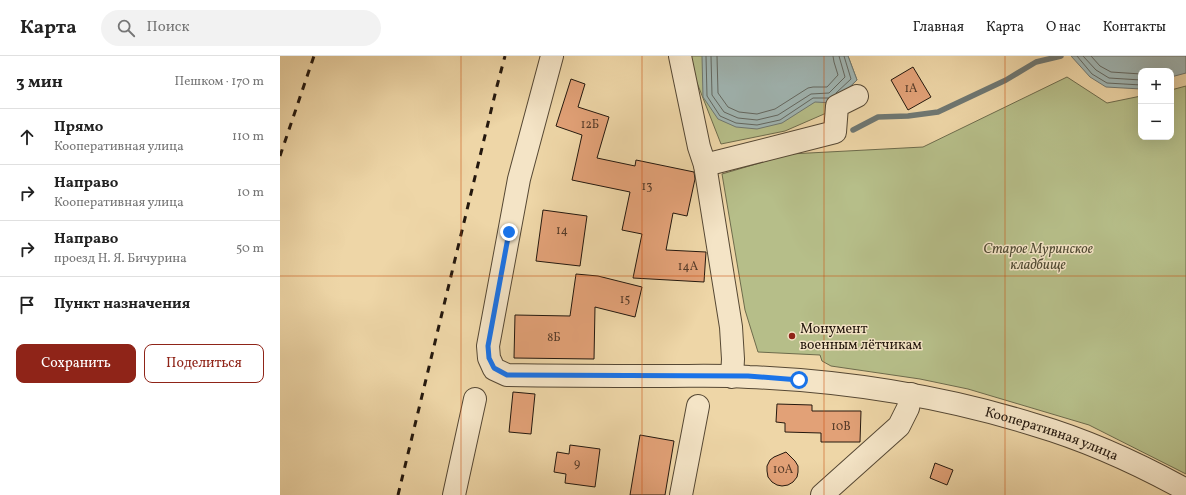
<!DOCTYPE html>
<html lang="ru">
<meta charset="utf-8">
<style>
:root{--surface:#fff;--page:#f2f2f2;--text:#222;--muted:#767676;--line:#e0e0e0;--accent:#8f2418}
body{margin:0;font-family:Vollkorn,serif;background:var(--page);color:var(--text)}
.controls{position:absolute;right:12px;top:12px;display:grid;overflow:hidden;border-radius:8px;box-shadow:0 4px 16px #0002}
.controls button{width:36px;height:36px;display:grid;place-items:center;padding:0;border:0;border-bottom:1px solid var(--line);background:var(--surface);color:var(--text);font:20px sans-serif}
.stop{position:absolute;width:12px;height:12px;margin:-9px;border:3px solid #1a73e8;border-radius:50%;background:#fff}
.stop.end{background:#1a73e8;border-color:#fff;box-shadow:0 1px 4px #0008}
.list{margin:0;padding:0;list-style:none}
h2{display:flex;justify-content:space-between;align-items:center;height:52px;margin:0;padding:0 16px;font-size:17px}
h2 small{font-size:13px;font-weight:400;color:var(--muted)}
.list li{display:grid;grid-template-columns:26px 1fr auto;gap:12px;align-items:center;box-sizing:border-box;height:56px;padding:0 16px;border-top:1px solid var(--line)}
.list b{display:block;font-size:15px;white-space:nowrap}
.list p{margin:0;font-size:13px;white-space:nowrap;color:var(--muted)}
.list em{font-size:13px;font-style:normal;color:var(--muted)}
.actions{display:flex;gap:8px;padding:12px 16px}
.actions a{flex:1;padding:9px 0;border:1px solid var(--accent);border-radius:8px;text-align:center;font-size:14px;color:var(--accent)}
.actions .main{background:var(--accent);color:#fff}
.icon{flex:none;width:22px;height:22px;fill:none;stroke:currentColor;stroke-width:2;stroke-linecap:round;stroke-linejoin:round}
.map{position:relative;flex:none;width:906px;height:439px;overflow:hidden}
header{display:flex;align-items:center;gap:24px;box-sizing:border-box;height:56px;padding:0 20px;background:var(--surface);border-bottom:1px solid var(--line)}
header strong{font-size:19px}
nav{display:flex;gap:22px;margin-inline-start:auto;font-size:14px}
.search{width:280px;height:36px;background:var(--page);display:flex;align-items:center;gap:10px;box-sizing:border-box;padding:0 14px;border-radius:22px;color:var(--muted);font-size:15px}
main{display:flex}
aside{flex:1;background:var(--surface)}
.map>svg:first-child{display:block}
.green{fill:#b6be89;stroke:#6d6b4c}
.water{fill:#a0b6b4;stroke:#6e7772}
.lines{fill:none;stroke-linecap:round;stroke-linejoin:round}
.shore{stroke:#626761;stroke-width:1}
.stream{stroke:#6e7772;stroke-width:5.5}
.building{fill:#e2a177;stroke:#24180e}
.minor-casing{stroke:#564834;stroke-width:24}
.minor{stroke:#f4e4c6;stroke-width:22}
.rail{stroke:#24180e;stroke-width:3;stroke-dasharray:7 7;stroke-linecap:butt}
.route{stroke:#1a73e8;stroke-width:5}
.grid{fill:none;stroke:#cb4f0c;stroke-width:1;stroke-opacity:0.55}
.poi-dot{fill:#8f2418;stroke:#f4e4c6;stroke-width:1.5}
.labels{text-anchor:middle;stroke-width:3;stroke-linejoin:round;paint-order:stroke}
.number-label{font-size:12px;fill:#543a28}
.park-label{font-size:14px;font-style:italic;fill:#504a33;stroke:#f4e4c6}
.poi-label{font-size:14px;fill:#24180e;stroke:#f4e4c6;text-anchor:start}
.street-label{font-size:14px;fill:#24180e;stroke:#f4e4c6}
</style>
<header>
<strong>Карта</strong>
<div class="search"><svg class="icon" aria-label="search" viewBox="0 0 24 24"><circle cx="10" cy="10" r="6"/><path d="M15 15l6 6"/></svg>Поиск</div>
<nav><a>Главная</a><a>Карта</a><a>О нас</a><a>Контакты</a></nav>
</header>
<main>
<aside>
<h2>3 мин<small>Пешком · 170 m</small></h2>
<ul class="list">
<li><svg class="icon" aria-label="ahead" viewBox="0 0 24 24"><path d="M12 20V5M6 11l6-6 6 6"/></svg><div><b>Прямо</b><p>Кооперативная улица</p></div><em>110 m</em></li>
<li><svg class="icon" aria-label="right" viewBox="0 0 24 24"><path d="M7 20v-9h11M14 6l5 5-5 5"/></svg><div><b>Направо</b><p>Кооперативная улица</p></div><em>10 m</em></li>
<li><svg class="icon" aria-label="right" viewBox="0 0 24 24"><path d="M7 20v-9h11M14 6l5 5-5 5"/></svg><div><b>Направо</b><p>проезд Н. Я. Бичурина</p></div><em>50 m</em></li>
<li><svg class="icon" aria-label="arrive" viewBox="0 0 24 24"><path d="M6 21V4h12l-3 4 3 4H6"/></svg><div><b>Пункт назначения</b></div></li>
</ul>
<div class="actions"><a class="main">Сохранить</a><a>Поделиться</a></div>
</aside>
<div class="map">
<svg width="906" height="439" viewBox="0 0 906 439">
<rect width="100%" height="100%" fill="#eed6a7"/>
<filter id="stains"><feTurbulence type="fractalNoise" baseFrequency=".005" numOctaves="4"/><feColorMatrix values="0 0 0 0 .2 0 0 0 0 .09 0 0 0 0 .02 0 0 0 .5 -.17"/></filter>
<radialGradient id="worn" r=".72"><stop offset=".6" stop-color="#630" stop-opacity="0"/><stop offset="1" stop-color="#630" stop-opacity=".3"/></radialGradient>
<!-- green -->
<g class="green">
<path d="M411 0H568L577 24 561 38 551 55 505 75 441 88 412 14Z"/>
<path d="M787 21 827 47 861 40V81H891V34L906 30V418L809 369 688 333 640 323 551 310 542 305 540 299 478 296 465 254 442 118 510 98 643 91Z"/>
</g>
<!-- water -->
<g class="water">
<path d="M422 0H568L577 24 553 47 535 46 502 67 477 73 456 71 438 63 423 41Z"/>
<path d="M791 0H906V17L891 21V15H861V33L826 31 810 21Z"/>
</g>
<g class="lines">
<!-- shore -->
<g class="shore">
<path d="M426 0 427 40 440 60 456 67 477 69 500 64 533 42H548"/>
<path d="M431 0 432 39 444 56 458 62 477 64 498 59 531 38 549 37 565 21 559 0"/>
<path d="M437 0 438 37 448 51 459 56 477 58 495 53 528 32 533 31H547L558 19 554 6 553 0"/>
<path d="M797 0 812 18 827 27 861 29"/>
<path d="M803 0 816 14 829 22 861 24"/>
<path d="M811 0 820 10 831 16 861 18"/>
<path d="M556 37 571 23 564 0"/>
</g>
<!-- stream -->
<path class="stream" d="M573 74 598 61 628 60 658 56 726 24 756 6 781 0"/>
</g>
<!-- building -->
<g class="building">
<path d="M633 11 651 41 628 54 611 24Z"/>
<path d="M291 23 305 28 298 51 329 61 317 102 355 110 356 104 414 116 415 123 407 160 393 157 386 194 426 196 424 226 353 222 362 178 342 174 350 136 292 124 302 79 276 70Z"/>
<path d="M263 154 307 160 300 210 256 205Z"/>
<path d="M296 218 318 220 362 231 355 261 315 251 314 303 234 302 235 259 290 260Z"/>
<path d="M233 336 255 338 251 378 229 376Z"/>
<path d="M497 348 532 349V355H581L580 386H541V377L505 376V367L496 366Z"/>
<path d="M360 379 394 385 385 439H350Z"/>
<path d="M290 389 320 393 315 431 285 427 286 418 274 416 277 396 289 398Z"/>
<path d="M506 396 515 405 518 410V416L517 421 513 426 508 429 502 430 497 429 492 426 488 421 487 415V410L490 404 494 401Z"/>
<path d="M655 407 673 414 667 429 650 422Z"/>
</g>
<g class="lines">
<defs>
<g id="minor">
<path id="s1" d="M272 0 239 123 208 290 209 302 214 313 227 319C280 320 334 320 388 320 415 320 442 319 469 321 565 325 662 340 755 369 806 384 859 408 906 434"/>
<path d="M400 0 419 91 425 109 451 271 453 303 452 321"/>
<path d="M425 109 555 76 557 50 577 40"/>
<path d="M174 439 195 343"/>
<path d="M401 439 418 350"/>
<path d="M542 439 619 370 628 352 631 338"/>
</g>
</defs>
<!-- minor casing -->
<use href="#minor" class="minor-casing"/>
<!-- minor -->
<use href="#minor" class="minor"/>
<!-- rail -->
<g class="rail">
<path d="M0 100 34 0"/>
<path d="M118 439 217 30 225 0"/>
</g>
</g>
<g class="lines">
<!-- route -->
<path class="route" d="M229 176 208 290 209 302 214 312 227 319 468 320 519 324"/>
</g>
<!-- grid -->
<path class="grid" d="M181 0V439M362 0V439M544 0V439M725 0V439M0 220H906"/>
<!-- markers -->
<circle class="poi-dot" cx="512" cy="280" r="4"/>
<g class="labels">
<!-- number labels -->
<g class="number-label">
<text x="631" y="36">1А</text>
<text x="310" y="72">12Б</text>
<text x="367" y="134">13</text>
<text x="282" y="178">14</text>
<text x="408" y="214">14А</text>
<text x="345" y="247">15</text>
<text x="274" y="285">8Б</text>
<text x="561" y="374">10В</text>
<text x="297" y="411">9</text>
<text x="503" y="417">10А</text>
</g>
<!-- park labels -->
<g class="park-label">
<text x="758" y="197">Старое Муринское<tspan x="758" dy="16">кладбище</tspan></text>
</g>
<!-- poi labels -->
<g class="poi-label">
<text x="520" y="277">Монумент<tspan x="520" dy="16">военным лётчикам</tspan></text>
</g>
<!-- street labels -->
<g class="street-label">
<text dy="5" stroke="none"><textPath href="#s1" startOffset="887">Кооперативная улица</textPath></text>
</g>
</g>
<rect width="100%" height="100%" filter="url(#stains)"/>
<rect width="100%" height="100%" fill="url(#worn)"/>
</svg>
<div class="controls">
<button>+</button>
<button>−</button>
</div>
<div class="stop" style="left:519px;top:324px"></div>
<div class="stop end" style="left:229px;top:176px"></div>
</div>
</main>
